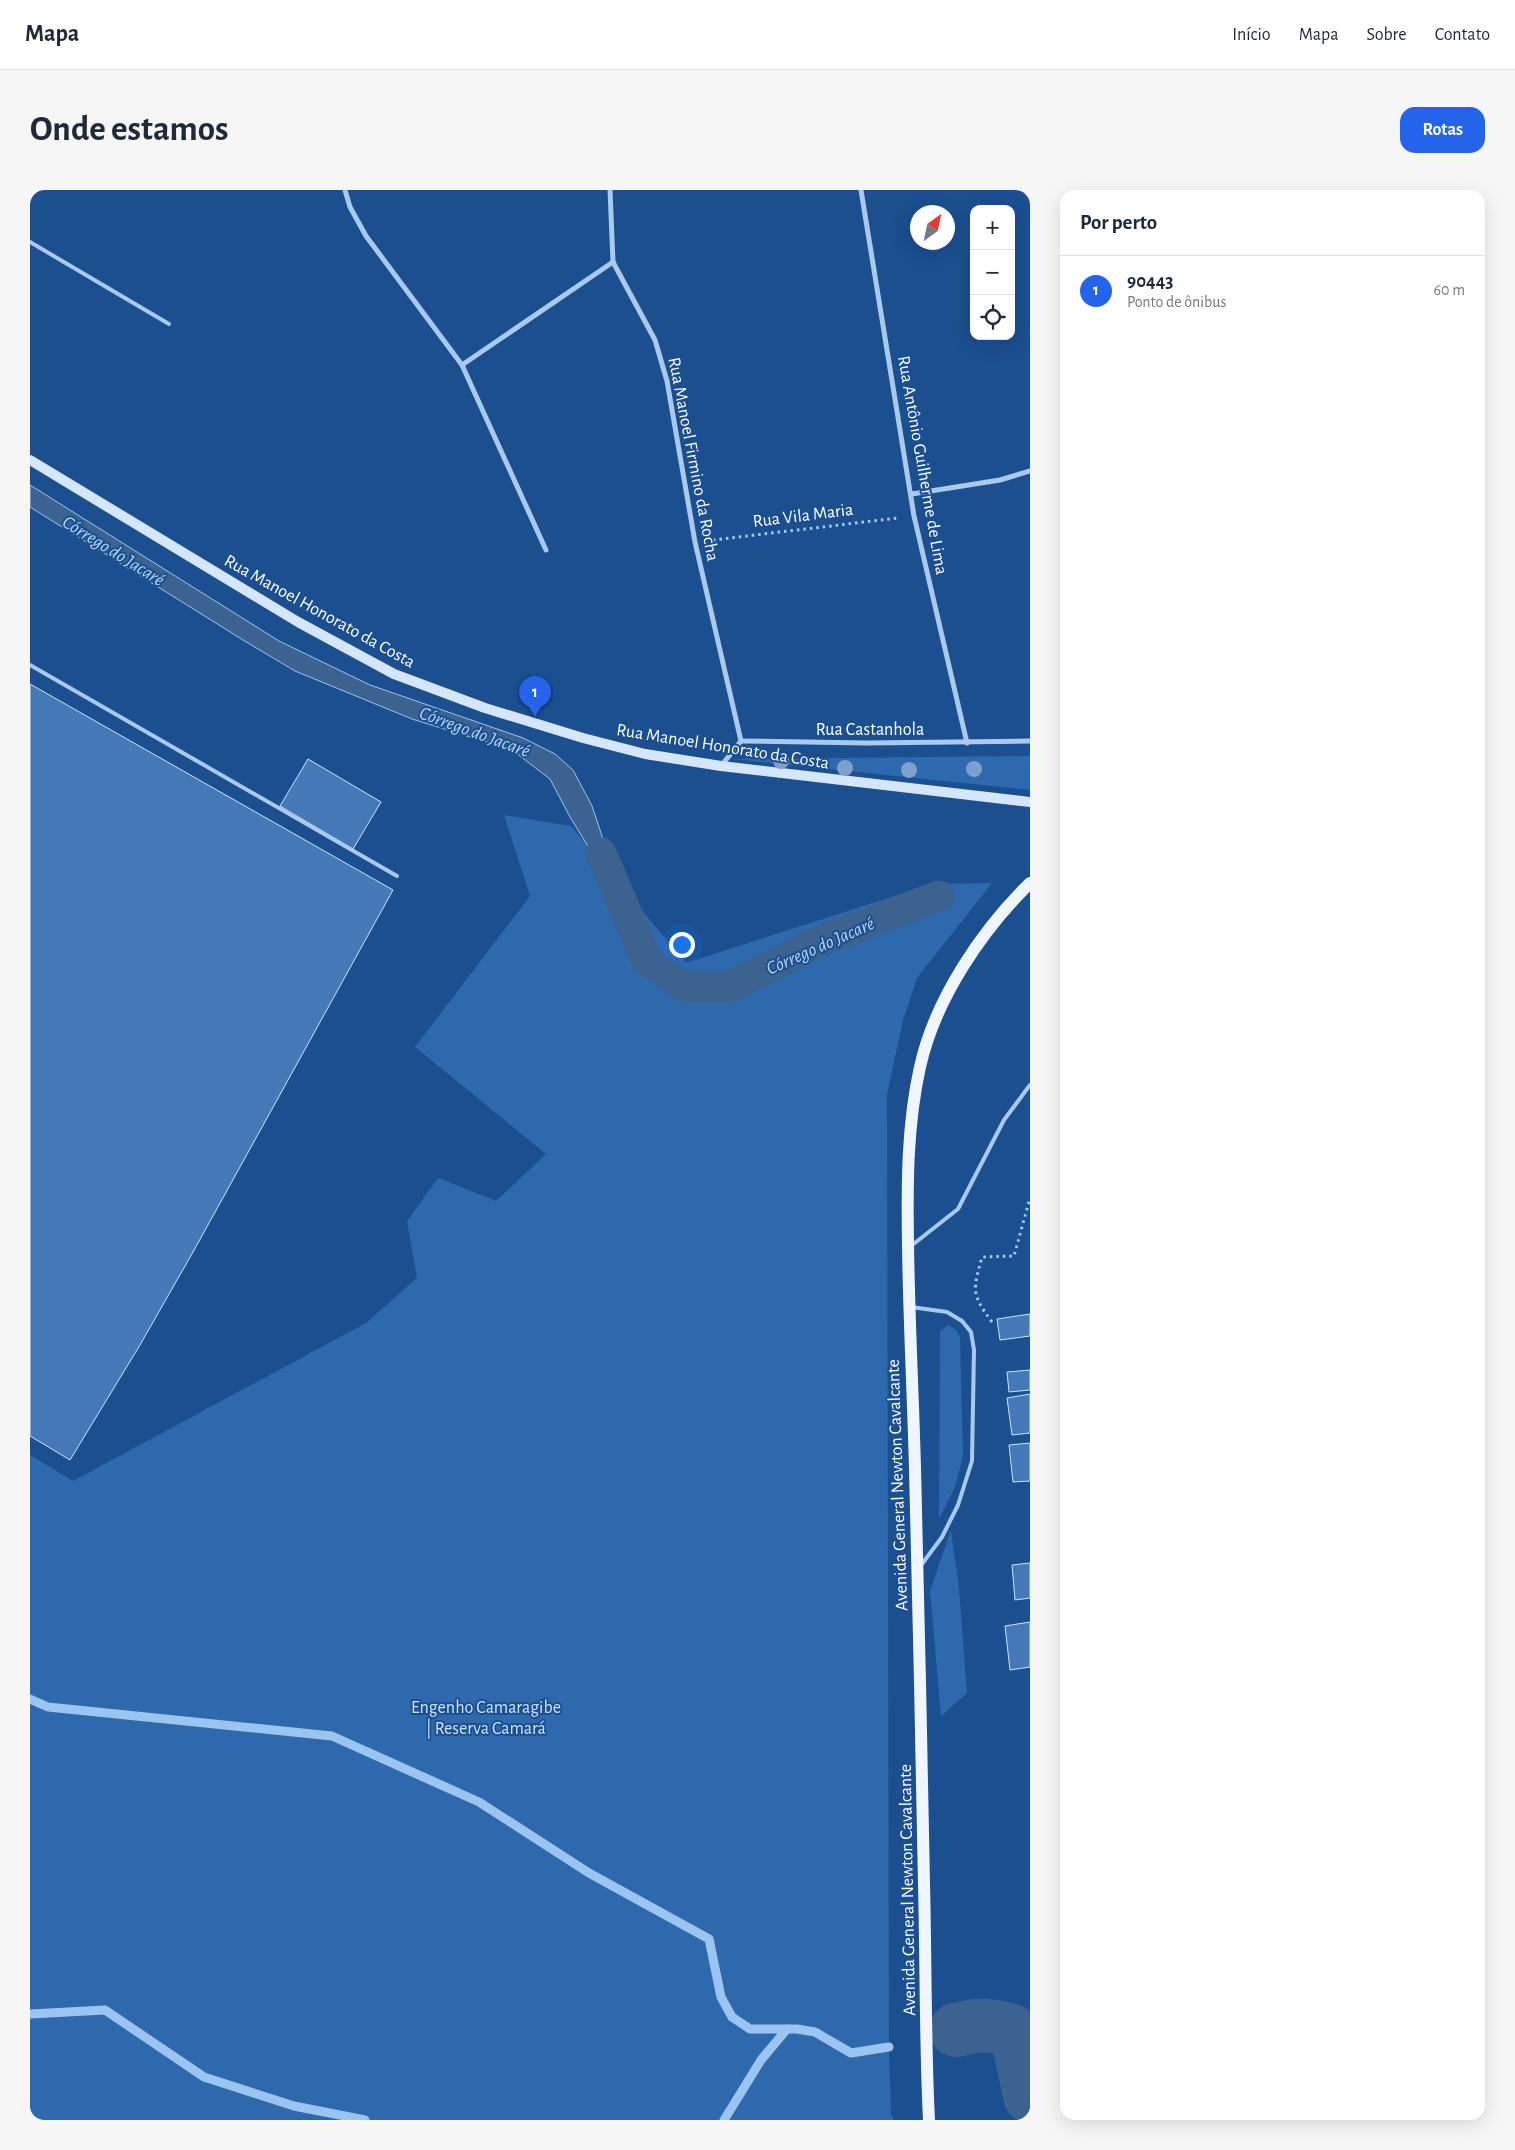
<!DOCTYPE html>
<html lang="pt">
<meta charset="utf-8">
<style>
:root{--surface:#fff;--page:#f6f6f7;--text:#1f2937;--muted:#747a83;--line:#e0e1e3;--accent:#2563eb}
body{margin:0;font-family:"Alegreya Sans",sans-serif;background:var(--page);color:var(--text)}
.controls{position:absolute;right:15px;top:15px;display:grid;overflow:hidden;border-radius:10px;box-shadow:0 5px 20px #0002}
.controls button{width:45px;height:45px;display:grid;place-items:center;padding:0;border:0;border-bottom:1px solid var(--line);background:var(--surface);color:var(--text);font:25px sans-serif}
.compass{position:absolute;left:880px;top:15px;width:45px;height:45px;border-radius:50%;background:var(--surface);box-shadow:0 5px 20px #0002;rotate:33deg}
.you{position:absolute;left:651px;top:754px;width:18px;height:18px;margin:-12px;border:4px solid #fff;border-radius:50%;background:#1a73e8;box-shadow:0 0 0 8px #1a73e833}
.badge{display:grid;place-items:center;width:32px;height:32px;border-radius:50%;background:var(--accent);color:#fff;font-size:16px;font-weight:700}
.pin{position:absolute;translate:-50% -41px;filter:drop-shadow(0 1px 2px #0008)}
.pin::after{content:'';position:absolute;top:26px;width:18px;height:15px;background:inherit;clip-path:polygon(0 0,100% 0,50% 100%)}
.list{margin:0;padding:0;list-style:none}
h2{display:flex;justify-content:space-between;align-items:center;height:65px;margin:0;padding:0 20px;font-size:21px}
h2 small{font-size:16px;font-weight:400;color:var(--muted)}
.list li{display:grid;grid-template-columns:32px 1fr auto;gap:15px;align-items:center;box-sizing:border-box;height:70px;padding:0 20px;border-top:1px solid var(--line)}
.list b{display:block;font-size:19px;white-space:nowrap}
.list p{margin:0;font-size:16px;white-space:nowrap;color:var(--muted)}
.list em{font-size:16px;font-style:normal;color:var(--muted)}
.icon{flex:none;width:28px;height:28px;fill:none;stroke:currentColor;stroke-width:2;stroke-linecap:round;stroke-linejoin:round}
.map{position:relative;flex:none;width:1000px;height:1930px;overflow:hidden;border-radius:15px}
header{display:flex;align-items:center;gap:30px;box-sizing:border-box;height:70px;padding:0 25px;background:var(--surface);border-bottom:1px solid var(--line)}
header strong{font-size:24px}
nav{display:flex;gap:28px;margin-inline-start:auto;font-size:18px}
.intro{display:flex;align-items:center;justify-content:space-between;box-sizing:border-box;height:120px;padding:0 30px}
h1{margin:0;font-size:35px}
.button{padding:12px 22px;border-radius:15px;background:var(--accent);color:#fff;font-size:18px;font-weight:700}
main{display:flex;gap:30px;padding:0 30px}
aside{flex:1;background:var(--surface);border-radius:15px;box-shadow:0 5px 20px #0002}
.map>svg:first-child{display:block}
.green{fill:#2e69ad}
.water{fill:#3c6290;stroke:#9cc4f0}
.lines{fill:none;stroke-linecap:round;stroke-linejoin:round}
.stream{stroke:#9cc4f0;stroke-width:9}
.canal{stroke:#3c6290;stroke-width:31}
.river{stroke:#3c6290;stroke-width:54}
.building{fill:#4478b7;stroke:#cfe3fa}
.path{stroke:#a9c9ee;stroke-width:3;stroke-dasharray:2.5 4;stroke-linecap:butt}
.lane{stroke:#a9c9ee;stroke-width:4}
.street{stroke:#a9c9ee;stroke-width:5}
.secondary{stroke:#d6e6fa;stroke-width:10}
.primary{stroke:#f0f6ff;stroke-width:12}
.tree{fill:#7ea0ca}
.labels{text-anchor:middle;stroke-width:4;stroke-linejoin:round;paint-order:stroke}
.street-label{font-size:18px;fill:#fff;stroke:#1b4f8f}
.park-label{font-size:18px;fill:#cfe3fa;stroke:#1b4f8f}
.water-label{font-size:19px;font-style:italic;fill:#b5d3f5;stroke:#1b4f8f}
</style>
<header>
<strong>Mapa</strong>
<nav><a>Início</a><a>Mapa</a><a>Sobre</a><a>Contato</a></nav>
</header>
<div class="intro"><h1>Onde estamos</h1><a class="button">Rotas</a></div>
<main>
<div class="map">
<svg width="1000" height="1930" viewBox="0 0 1000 1930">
<rect width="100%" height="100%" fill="#1b4f8f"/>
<!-- green -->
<g class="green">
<path d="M1000 566V600L703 569Z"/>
<path d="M474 625 541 636 656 773 902 694 962 693 887 788 873 830 857 905 859 1857 861 1924 864 1930H0V1265L43 1291 336 1133 387 1088 377 1031 408 988 466 1011 516 964 385 857 500 706Z"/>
<path d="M919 1135 927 1141 930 1147 933 1266 925 1297 909 1329 910 1141Z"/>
<path d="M921 1340 929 1399 937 1503 911 1526 900 1401Z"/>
</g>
<!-- water -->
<path class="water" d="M0 295 249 451 340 495 493 548 525 564 543 580 562 616 578 664 586 702 540 627 520 589 482 560 382 529 265 481 213 450 0 317Z"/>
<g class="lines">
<!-- stream -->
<g class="stream">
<path d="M0 1509 18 1517 302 1546 449 1612 559 1683 679 1749 691 1807 702 1827 720 1839H767L785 1842 821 1863 859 1857"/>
<path d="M0 1824 75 1820 174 1887 264 1916 335 1930"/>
<path d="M694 1930 731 1870 757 1839"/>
</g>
<!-- canal -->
<path class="canal" d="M571 663 616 769 655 797H700L785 753 909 706"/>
<!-- river -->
<path class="river" d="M926 1840C949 1834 960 1834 982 1841L990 1858 1000 1906"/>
</g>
<!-- building -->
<g class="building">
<path d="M0 494 363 700 163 1062 110 1155 40 1270 0 1246Z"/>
<path d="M278 569 351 612 323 659 250 616Z"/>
<path d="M1000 1124V1146L970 1150 967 1129Z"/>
<path d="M1000 1180V1200L979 1202 977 1182Z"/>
<path d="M1000 1204V1243L982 1245 977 1208Z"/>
<path d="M1000 1253V1291L983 1292 979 1255Z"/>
<path d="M1000 1373V1408L985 1410 982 1375Z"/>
<path d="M1000 1432V1477L980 1480 975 1436Z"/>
</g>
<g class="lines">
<!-- path -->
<g class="path">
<path d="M683 350 868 328"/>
<path d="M962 1132C941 1104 943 1100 952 1067L984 1066 1000 1008"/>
</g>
<!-- lane -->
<g class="lane">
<path d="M0 52 139 134"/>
<path d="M0 475 367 686"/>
<path d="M881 1056 928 1019 974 930 1000 895"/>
<path d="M881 1117 917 1122 932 1131 941 1142 944 1160 942 1271 928 1315 912 1347 892 1374"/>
</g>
<!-- street -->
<g class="street">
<path d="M315 0 320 17 336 46 432 175 516 360"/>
<path d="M580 0 583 72 625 150 637 191 665 352 711 551"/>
<path d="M831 0 884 326 937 553"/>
<path d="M432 175 583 72"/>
<path d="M882 304 970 290 1000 281"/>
<path d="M711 551 836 553 1000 551"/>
<path d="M691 576 711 551"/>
</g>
<!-- secondary -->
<path class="secondary" d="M0 270 268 432 364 484 455 518 553 548 615 564 691 576 1000 612"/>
<!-- primary -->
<path class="primary" d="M899 1930C895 1851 896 1772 894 1694 892 1555 888 1417 885 1278 883 1204 879 1129 878 1055 877 996 877 935 890 877 905 809 952 740 1000 693"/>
</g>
<!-- trees -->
<g class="tree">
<circle cx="751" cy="571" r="8"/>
<circle cx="815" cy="578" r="8"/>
<circle cx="944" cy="579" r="8"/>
<circle cx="879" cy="580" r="8"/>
</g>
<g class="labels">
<!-- street labels -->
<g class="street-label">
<text transform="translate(664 269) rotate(79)" y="6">Rua Manoel Firmino da Rocha</text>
<text transform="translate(893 275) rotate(80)" y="6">Rua Antônio Guilherme de Lima</text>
<text transform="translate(773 325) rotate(-7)" y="6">Rua Vila Maria</text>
<text transform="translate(290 421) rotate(29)" y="6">Rua Manoel Honorato da Costa</text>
<text x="840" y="545">Rua Castanhola</text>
<text transform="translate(693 556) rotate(9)" y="6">Rua Manoel Honorato da Costa</text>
<text transform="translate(867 1295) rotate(-92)" y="6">Avenida General Newton Cavalcante</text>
<text transform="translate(877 1700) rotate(-91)" y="6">Avenida General Newton Cavalcante</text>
</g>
<!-- park labels -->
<g class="park-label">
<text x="456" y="1523">Engenho Camaragibe<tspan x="456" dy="21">| Reserva Camará</tspan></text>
</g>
<!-- water labels -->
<g class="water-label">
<text transform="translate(84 360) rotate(32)" y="7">Córrego do Jacaré</text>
<text transform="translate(445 541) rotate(20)" y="7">Córrego do Jacaré</text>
<text transform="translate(790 755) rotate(-24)" y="7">Córrego do Jacaré</text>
</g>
</g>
</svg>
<div class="controls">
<button>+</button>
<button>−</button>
<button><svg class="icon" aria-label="locate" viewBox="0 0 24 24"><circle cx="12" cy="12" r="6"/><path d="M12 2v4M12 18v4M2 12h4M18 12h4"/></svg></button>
</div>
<svg class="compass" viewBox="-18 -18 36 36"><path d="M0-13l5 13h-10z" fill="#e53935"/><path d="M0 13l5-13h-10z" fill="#747a83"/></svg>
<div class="you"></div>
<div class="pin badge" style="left:505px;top:527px">1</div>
</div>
<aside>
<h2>Por perto<small></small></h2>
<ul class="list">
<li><span class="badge">1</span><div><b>90443</b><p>Ponto de ônibus</p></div><em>60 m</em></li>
</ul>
</aside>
</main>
